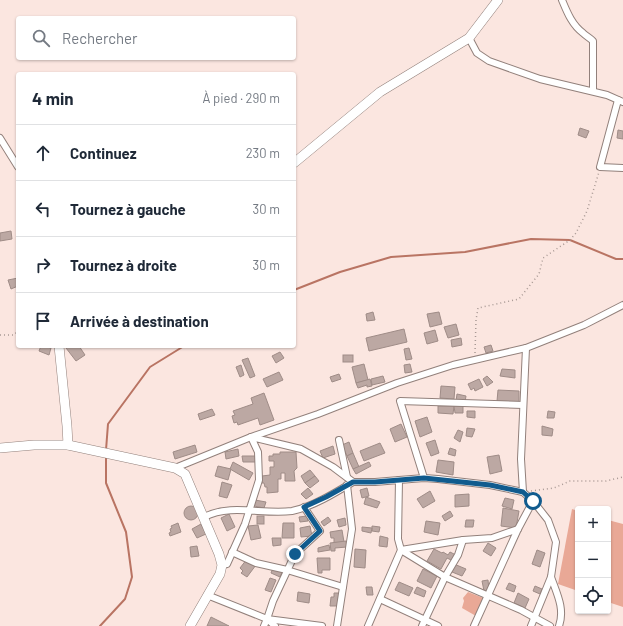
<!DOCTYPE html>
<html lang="fr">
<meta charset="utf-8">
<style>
:root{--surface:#fff;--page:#f2f2f3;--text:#1f2937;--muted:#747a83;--line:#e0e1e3}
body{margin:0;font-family:Barlow,sans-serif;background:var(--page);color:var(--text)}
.controls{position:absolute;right:12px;bottom:12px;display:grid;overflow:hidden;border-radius:4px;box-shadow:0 1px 3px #0004}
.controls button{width:36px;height:36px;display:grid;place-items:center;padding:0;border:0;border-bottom:1px solid var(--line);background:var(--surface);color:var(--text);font:20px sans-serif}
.stop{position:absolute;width:12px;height:12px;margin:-9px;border:3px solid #105b8e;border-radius:50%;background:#fff}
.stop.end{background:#105b8e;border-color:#fff;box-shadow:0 1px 4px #0008}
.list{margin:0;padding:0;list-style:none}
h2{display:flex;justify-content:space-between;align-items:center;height:52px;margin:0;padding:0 16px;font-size:17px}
h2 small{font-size:13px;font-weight:400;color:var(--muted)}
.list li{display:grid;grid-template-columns:26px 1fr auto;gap:12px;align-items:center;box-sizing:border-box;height:56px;padding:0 16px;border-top:1px solid var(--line)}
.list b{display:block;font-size:15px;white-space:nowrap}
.list em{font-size:13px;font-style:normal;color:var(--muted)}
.icon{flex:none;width:22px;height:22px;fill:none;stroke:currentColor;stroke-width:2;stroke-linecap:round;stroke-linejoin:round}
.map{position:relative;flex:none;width:623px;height:626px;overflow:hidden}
.search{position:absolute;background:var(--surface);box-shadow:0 1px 3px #0004;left:16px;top:16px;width:280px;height:44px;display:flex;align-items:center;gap:10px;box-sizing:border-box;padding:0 14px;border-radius:4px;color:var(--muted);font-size:15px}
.panel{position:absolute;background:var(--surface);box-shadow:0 1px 3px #0004;left:16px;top:72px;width:280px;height:276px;border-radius:4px}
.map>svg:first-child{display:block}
.green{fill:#e9a896}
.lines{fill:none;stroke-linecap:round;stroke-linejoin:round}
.stream{stroke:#b97463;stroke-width:2}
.building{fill:#bca8a3;stroke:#9f8c87}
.street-casing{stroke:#92807b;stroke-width:8}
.secondary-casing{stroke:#92807b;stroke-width:10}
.path{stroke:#a89994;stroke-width:1.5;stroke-dasharray:1 3;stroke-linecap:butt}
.street{stroke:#fff;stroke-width:6}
.secondary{stroke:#fff;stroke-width:9}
.route{stroke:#105b8e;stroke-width:5}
</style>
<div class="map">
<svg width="623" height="626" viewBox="0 0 623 626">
<rect width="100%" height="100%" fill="#fbe6e0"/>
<!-- green -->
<g class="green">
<path d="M572 509 578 511V591L558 584Z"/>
<path d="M608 520 623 524V607L608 602Z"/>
<path d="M468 592 486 599 476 616 462 608 464 601 463 598Z"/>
</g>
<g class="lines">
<!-- stream -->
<g class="stream">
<path d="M294 290 340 272 391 257 465 252 531 239 570 240 616 259H623"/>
<path d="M106 450 108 424 150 367 184 346"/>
<path d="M100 626 125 599 132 577 126 532 106 483V456"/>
</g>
</g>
<!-- building -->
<g class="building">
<path d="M580 128 589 131 586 138 578 135Z"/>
<path d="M618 130 623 131V139L617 138Z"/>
<path d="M11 231 12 239 0 241V233Z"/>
<path d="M18 278V286L11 289 8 280Z"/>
<path d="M373 312 375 320 367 321 366 314Z"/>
<path d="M439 312 442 324 430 327 427 314Z"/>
<path d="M456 324 459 335 448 338 444 327Z"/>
<path d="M404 329 407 342 369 351 366 338Z"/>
<path d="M435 330 438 341 427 344 424 333Z"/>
<path d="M461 338 462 345 452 347 451 340Z"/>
<path d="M491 345 493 351 486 353 484 347Z"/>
<path d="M41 346 51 348 49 355 39 351Z"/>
<path d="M68 346H79L85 355 76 361 66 348Z"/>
<path d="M409 348 412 359 406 360 404 349Z"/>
<path d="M280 352 284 358 276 363 272 356Z"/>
<rect x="343" y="355" width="10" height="7"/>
<path d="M248 358 255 376 250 378 242 360Z"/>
<path d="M364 364 368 380 356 383 352 367Z"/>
<path d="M410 364 412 372 405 373 404 365Z"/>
<path d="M241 365 244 375 240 377 236 367Z"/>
<path d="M502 369 515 370V378L500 376Z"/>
<path d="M279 372 283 380 267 387 263 379Z"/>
<path d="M339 374 341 379 332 382 330 377Z"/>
<path d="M383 376 385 382 372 385 371 379Z"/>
<path d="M487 376 493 382 487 386 483 379Z"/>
<path d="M370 379 372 386 367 387V385L358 388 356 383Z"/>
<path d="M479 379 483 387 475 391 474 388 471 390 468 384Z"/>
<path d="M441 386 455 387 454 399 440 398Z"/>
<path d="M498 390 519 391V402L497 401Z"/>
<path d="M264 393 274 420 260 425 258 418 238 425 237 422 234 423 232 416 235 415 233 411 253 404 251 398Z"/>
<path d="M457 394 466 396 465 402 456 401Z"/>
<path d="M438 406H454L453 414 438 413Z"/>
<path d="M454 406H463V413H455Z"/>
<path d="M212 409 215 415 200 420 198 414Z"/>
<path d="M467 411H475V418L467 417Z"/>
<path d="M548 411 555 412 554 418H547Z"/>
<path d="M427 417 432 432 420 437 415 421Z"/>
<path d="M401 424 407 437 395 442 390 429Z"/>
<path d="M542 426 553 429 552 436 542 435Z"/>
<path d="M467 428 475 429 472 437 466 436Z"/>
<path d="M458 430 463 432 460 442 454 438Z"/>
<path d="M435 440 439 453 431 456 426 443Z"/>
<path d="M349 442 353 453 347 456 342 445Z"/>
<path d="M380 443 385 453 364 461 360 451Z"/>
<path d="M195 445 197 452 175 459 173 452Z"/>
<path d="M333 446 335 454 323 458 320 451Z"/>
<path d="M450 448 456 450 455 456 448 454Z"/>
<path d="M238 449 239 456 226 459 225 452Z"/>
<path d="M280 452H296L297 468 294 471 295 481H285V473H281V479H278V492L267 493V487H265L264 483H262V476L270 475V467H274V461H269V456H273V454H280Z"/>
<path d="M353 453 359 467 353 469 347 456Z"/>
<path d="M499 455 502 471 490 474 487 457Z"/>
<path d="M242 456H256V462H243Z"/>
<path d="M438 460 454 462 453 475 436 472Z"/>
<path d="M233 462 253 473 249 480 230 469Z"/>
<path d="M369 462 371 466 356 474 353 469Z"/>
<path d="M218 466 231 469 228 480 215 476Z"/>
<path d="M310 470 315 476 305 483 301 476Z"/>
<path d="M315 476 319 481 310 488 305 483Z"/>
<path d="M222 482 232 485 227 498 219 496Z"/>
<path d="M308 488 313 494 306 499 301 494Z"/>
<path d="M367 488 369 496 362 498 360 490Z"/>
<path d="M430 491 435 501 423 508 417 499Z"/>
<path d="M469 494V506L455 507V495Z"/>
<path d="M366 497 380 502 377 508 364 504Z"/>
<path d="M505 498 514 500 512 509 502 506Z"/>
<path d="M255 500 266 502 264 508 254 506Z"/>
<circle cx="191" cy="513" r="7"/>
<path d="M503 508 519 511 516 528 501 526Z"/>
<path d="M450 511 453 516 445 521 442 516Z"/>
<path d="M229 514 235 527 227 531 221 518Z"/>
<rect x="257" y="516" width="7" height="8"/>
<path d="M307 516 308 521 300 522 299 517Z"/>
<path d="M328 517 331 521 324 526 321 522Z"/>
<path d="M345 518 346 525 339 527 337 520Z"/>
<path d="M466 520H474L473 527H465Z"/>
<path d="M426 521 440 523 438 535 424 532Z"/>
<path d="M178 523 181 532 170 536 169 533 171 532 170 529 172 528 171 526Z"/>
<path d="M283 523H294V538H282Z"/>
<path d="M201 524 206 534 197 538 192 529Z"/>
<path d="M258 525 261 538 251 540 248 526Z"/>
<path d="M310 526 312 536 301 537 300 528Z"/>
<path d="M372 526 380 527 379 532 372 531Z"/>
<path d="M362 527 372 528 371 533 362 531Z"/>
<path d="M342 530 344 542 334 543V538H331L330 532Z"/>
<path d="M380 536 388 538 387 547 379 546Z"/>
<path d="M272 538H281V545L273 546Z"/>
<path d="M346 541 347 547 335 548V551H331L330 543Z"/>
<path d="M488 543 496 548 491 556 483 551Z"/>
<path d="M329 545 330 550 318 552V548Z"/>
<path d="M197 546 199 556 191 557 190 547Z"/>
<path d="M355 549 366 550 365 568 354 567Z"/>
<path d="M434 549 442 553 443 552 448 555 450 552 456 555 453 561 447 558 441 569 427 561Z"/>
<path d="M537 550 545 553 540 567 532 564Z"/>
<path d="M317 558H330V570H322V573H318Z"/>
<path d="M247 559 256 565 247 577 241 573 243 571 240 568Z"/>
<path d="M454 564 466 569 462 576 452 572Z"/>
<path d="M273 568 282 572 280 577 271 573Z"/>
<path d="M423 569 437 576 431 588 417 581Z"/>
<path d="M270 578 276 580 271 592 265 590Z"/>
<path d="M488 580 489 590 484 591 482 581Z"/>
<path d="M399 582 413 588 409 596 395 590Z"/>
<path d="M509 583 516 586 514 592 506 589Z"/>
<path d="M535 586 542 589 540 594 533 591Z"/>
<path d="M366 587H372L373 595H367Z"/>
<path d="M417 587 426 591 424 597 414 593Z"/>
<path d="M298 592 310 594 309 603 297 601Z"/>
<path d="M334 593H339L337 606H330L331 597H334Z"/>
<path d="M518 593 529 599 525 608 514 603Z"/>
<path d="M211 617 229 626H207Z"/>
</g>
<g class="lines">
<defs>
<g id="street">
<path d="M562 0C567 12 572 25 583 33 586 36 590 38 593 41V91"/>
<path d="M469 38 477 53 489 61 540 79 607 95 623 102"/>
<path d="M618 100 600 167 623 168"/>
<path d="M0 138 18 167"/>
<path d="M339 440 347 477"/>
<path d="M175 468 251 437 318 414 397 383 453 365 526 348 584 325 623 305"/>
<path d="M424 478 400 401 523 405"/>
<path d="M399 480 424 478 438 479 490 485 523 492 533 501"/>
<path d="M353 482H375L399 480 398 539 401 550 463 540 492 538 518 529"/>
<path d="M523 492 521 459 526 348"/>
<path d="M204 517C232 503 262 515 292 511 312 507 335 493 353 482L333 467 301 449 251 437 258 452 259 480 245 524 227 564 222 565"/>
<path d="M232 552 256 563 287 570 343 587"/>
<path d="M551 577C557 594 565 609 559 626"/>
<path d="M207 595 267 619 273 601 295 554 320 531 304 507"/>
<path d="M380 599 438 626"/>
<path d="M267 619 322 626"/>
<path d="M264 626 267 619 275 626"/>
<path d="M337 626 352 529 347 485"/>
<path d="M368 626 401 550 445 577 521 610 550 626"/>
<path d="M422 626 445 577 458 555 463 540"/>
<path d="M474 626 518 529 533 501 548 520 556 542 551 577 531 626"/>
</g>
<g id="secondary">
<path d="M294 163 380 92 469 38 498 0"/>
<path d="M59 346 67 426 68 445"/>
<path d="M0 448 34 445H68L175 468 185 474 219 554 222 565 220 574 190 626"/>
</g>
</defs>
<!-- street casing -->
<use href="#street" class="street-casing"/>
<!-- secondary casing -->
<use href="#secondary" class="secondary-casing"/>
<!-- path -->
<g class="path">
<path d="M0 335H14L18 331"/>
<path d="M475 353 476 320 478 308 519 299 539 274 543 258 570 240 576 233 587 211 599 172"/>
<path d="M531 491 554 488 570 481H606L623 477"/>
</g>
<!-- street -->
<use href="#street" class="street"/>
<!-- secondary -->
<use href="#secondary" class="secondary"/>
</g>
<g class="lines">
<!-- route -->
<path class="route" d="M295 554 320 531 304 507 326 497 353 482H375L424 478 490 485 523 492 533 501"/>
</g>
</svg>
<div class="controls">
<button>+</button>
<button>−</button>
<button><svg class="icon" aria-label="locate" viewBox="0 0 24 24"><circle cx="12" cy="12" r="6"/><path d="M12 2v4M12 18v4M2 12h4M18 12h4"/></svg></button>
</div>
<div class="stop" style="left:533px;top:501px"></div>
<div class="stop end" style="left:295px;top:554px"></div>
<div class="search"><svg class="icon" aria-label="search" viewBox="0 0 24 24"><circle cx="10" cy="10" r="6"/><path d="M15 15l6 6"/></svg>Rechercher</div>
<section class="panel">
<h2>4 min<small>À pied · 290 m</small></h2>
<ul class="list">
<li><svg class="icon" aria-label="ahead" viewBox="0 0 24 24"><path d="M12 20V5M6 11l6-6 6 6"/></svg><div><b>Continuez</b></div><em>230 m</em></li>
<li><svg class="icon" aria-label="left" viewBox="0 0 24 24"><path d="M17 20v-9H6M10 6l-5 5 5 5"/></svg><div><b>Tournez à gauche</b></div><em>30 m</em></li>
<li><svg class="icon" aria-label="right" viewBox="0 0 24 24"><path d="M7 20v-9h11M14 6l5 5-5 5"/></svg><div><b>Tournez à droite</b></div><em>30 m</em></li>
<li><svg class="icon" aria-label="arrive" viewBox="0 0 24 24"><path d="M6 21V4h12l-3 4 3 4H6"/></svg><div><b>Arrivée à destination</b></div></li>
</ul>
</section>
</div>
